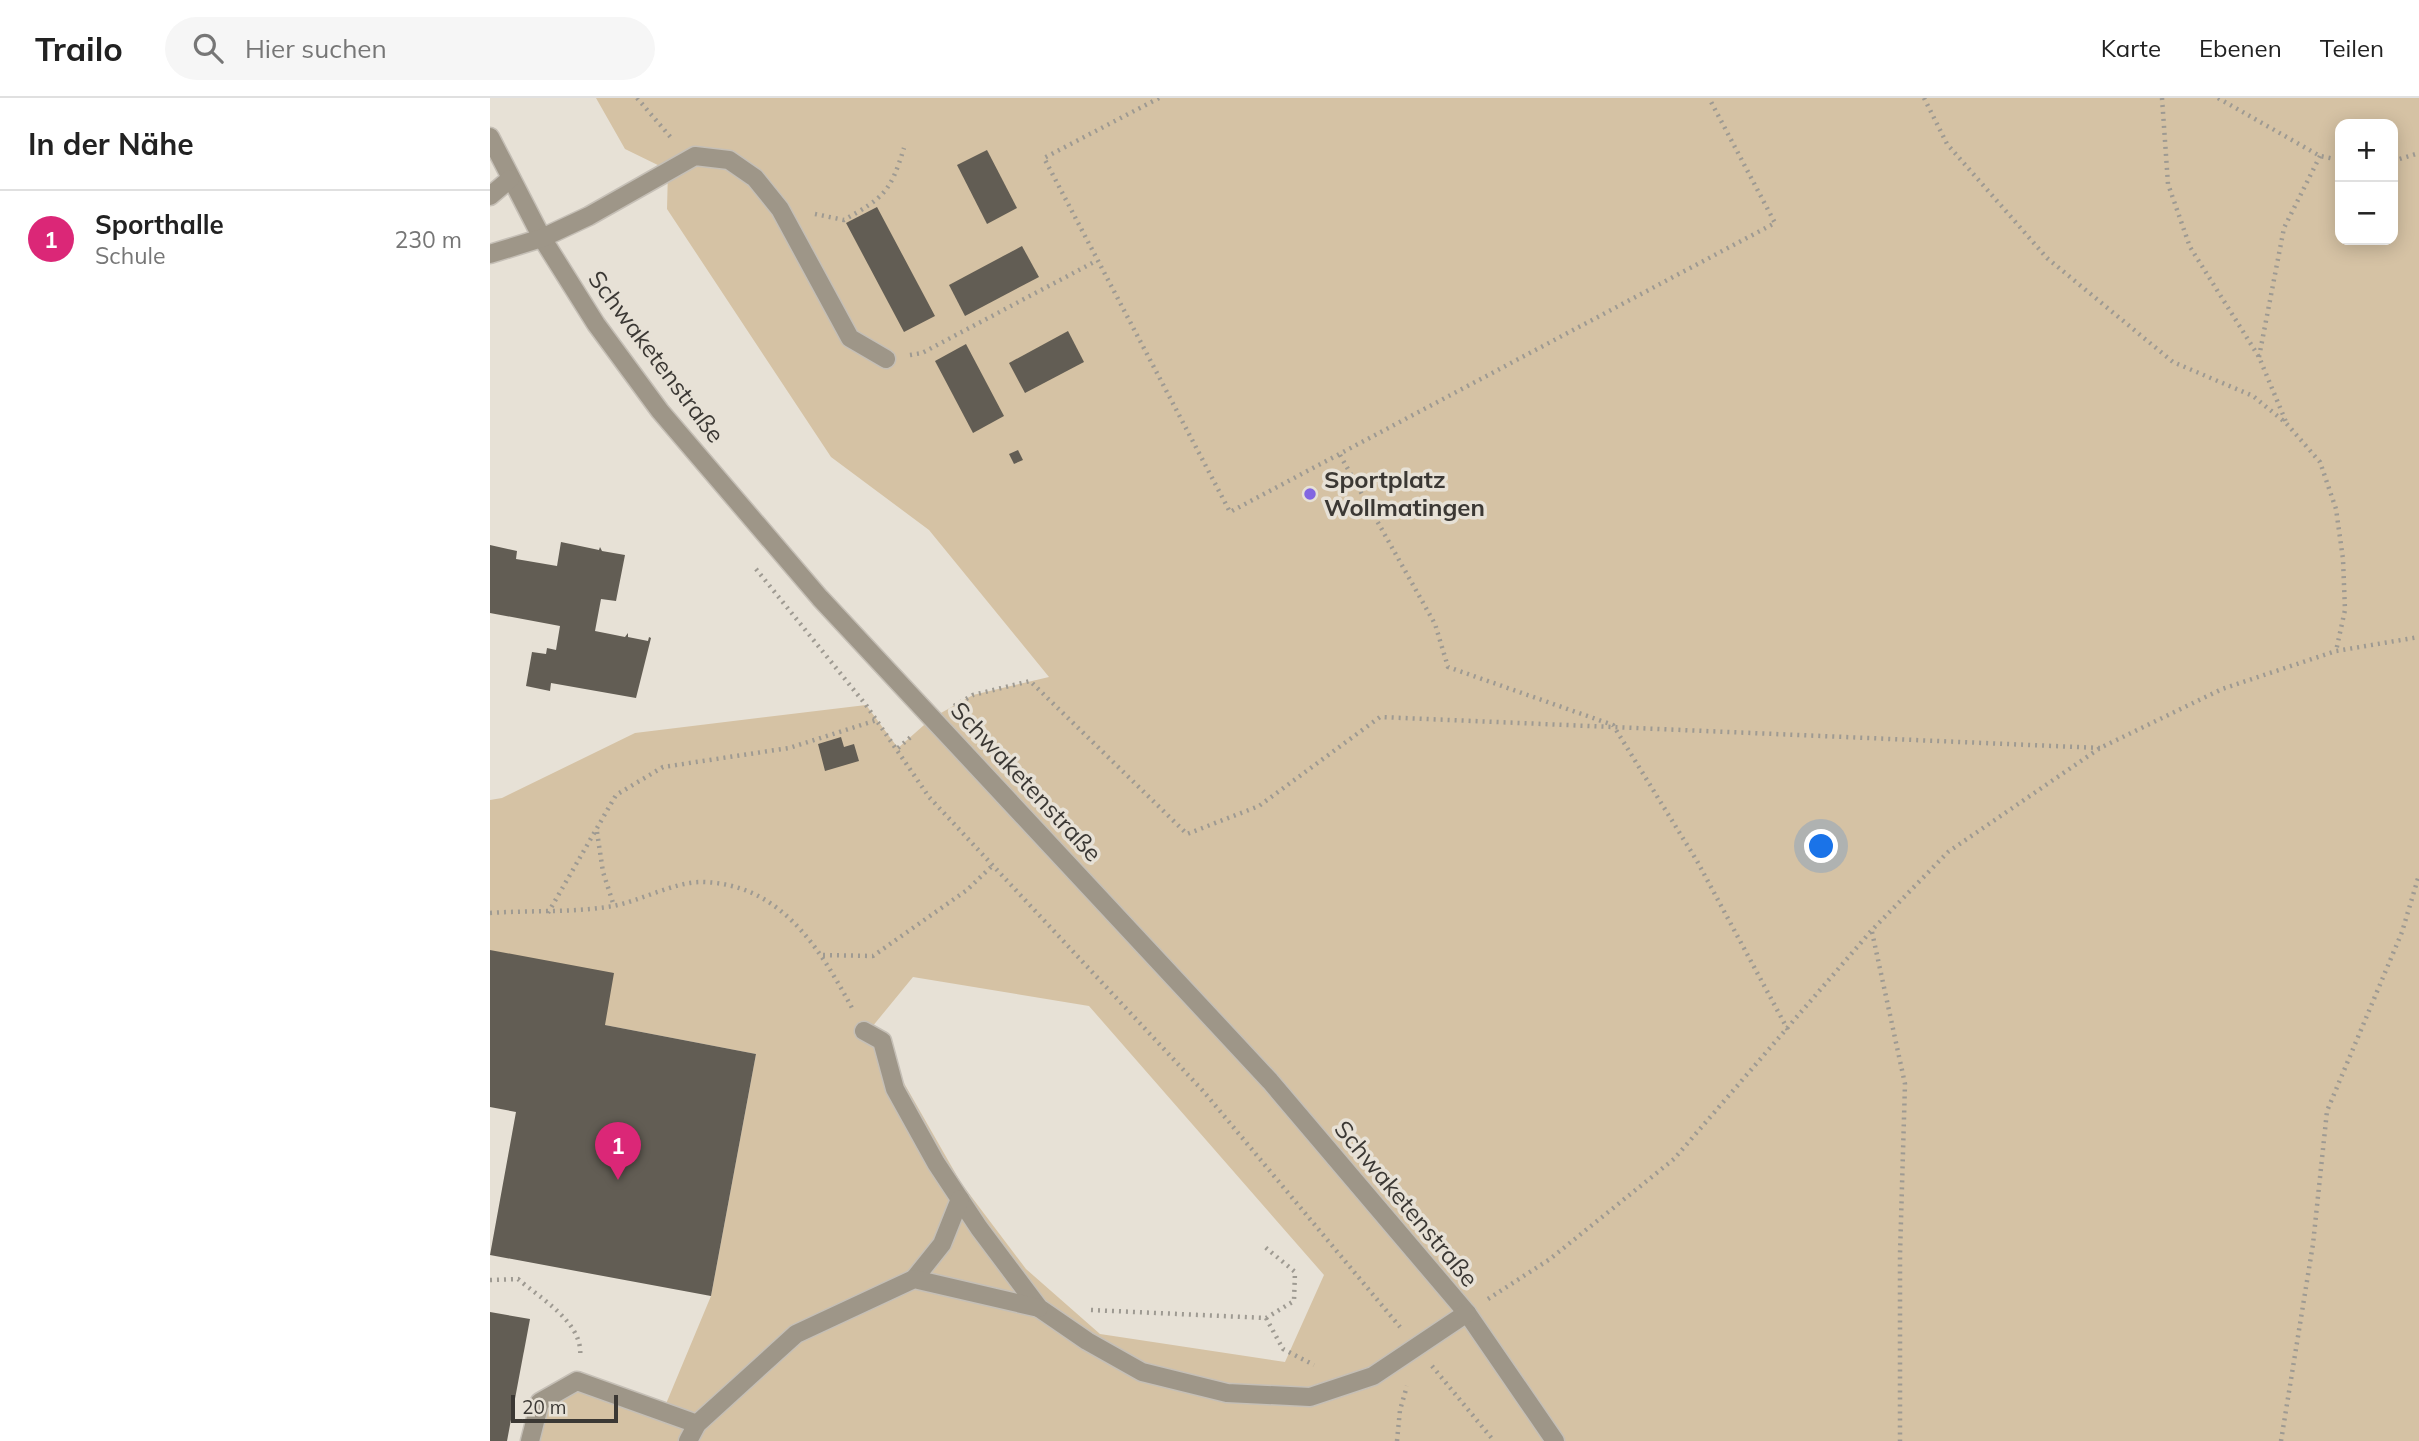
<!DOCTYPE html>
<html lang="de">
<meta charset="utf-8">
<style>
:root{--surface:#fff;--page:#f6f6f6;--text:#222;--muted:#767676;--line:#e0e0e0;--accent:#db2777}
body{margin:0;font-family:Mulish,sans-serif;background:var(--page);color:var(--text)}
.controls{position:absolute;right:21px;top:21px;display:grid;overflow:hidden;border-radius:14px;box-shadow:0 4px 18px #0003}
.controls button{width:63px;height:63px;display:grid;place-items:center;padding:0;border:0;border-bottom:2px solid var(--line);background:var(--surface);color:var(--text);font:35px sans-serif}
.scale{position:absolute;left:21px;bottom:18px;width:107px;box-sizing:border-box;padding-left:7px;border:4px solid #3b3834;border-top:0;font-size:19px;line-height:24px;white-space:nowrap;color:#3b3834;-webkit-text-stroke:5px #e7e1d6;paint-order:stroke}
.you{position:absolute;left:1332px;top:749px;width:24px;height:24px;margin:-18px;border:5px solid #fff;border-radius:50%;background:#1a73e8;box-shadow:0 0 0 10px #1a73e833}
.badge{display:grid;place-items:center;width:46px;height:46px;border-radius:50%;background:var(--accent);color:#fff;font-size:23px;font-weight:700}
.pin{position:absolute;translate:-50% -58px;filter:drop-shadow(0 2px 4px #0008)}
.pin::after{content:'';position:absolute;top:37px;width:24px;height:21px;background:inherit;clip-path:polygon(0 0,100% 0,50% 100%)}
.list{margin:0;padding:0;list-style:none}
h2{display:flex;justify-content:space-between;align-items:center;height:91px;margin:0;padding:0 28px;font-size:30px}
h2 small{font-size:23px;font-weight:400;color:var(--muted)}
.list li{display:grid;grid-template-columns:46px 1fr auto;gap:21px;align-items:center;box-sizing:border-box;height:98px;padding:0 28px;border-top:2px solid var(--line)}
.list b{display:block;font-size:26px;white-space:nowrap}
.list p{margin:0;font-size:23px;white-space:nowrap;color:var(--muted)}
.list em{font-size:23px;font-style:normal;color:var(--muted)}
.icon{flex:none;width:38px;height:38px;fill:none;stroke:currentColor;stroke-width:2;stroke-linecap:round;stroke-linejoin:round}
.map{position:relative;flex:none;width:1929px;height:1343px;overflow:hidden}
header{display:flex;align-items:center;gap:42px;box-sizing:border-box;height:98px;padding:0 35px;background:var(--surface);border-bottom:2px solid var(--line)}
header strong{font-size:33px}
nav{display:flex;gap:38px;margin-inline-start:auto;font-size:24px}
.search{width:490px;height:63px;background:var(--page);display:flex;align-items:center;gap:18px;box-sizing:border-box;padding:0 24px;border-radius:38px;color:var(--muted);font-size:26px}
main{display:flex}
aside{flex:1;background:var(--surface)}
.map>svg:first-child{display:block}
.green{fill:#d5c2a4;fill-rule:evenodd}
.building{fill:#625d54}
.lines{fill:none;stroke-linecap:round;stroke-linejoin:round}
.minor-casing{stroke:#c5bfb6;stroke-width:21}
.path{stroke:#9e9a92;stroke-width:4.5;stroke-dasharray:2 5;stroke-linecap:butt}
.minor{stroke:#9e9688;stroke-width:18}
.poi-dot{fill:#8266e1;stroke:#e7e1d6;stroke-width:2.5}
.labels{text-anchor:middle;stroke-width:7;stroke-linejoin:round;paint-order:stroke}
.street-label{font-size:24px;fill:#3b3834;stroke:#e7e1d6}
.poi-label{font-size:24px;font-weight:bold;fill:#3b3834;stroke:#e7e1d6;text-anchor:start}
</style>
<header>
<strong>Trailo</strong>
<div class="search"><svg class="icon" aria-label="search" viewBox="0 0 24 24"><circle cx="10" cy="10" r="6"/><path d="M15 15l6 6"/></svg>Hier suchen</div>
<nav><a>Karte</a><a>Ebenen</a><a>Teilen</a></nav>
</header>
<main>
<aside>
<h2>In der Nähe<small></small></h2>
<ul class="list">
<li><span class="badge">1</span><div><b>Sporthalle</b><p>Schule</p></div><em>230 m</em></li>
</ul>
</aside>
<div class="map">
<svg width="1929" height="1343" viewBox="0 0 1929 1343">
<rect width="100%" height="100%" fill="#e7e1d6"/>
<!-- green -->
<path class="green" d="M106 0H1929V1343H40L50 1304 87 1283 173 1313 221 1198 266 956 115 927 0 852V702L12 700 145 635 376 607 408 650 442 620 483 597 559 579 439 432 341 359 177 111 178 72 135 51ZM1850 26H1903V142H1850ZM423 879 599 908 834 1177 795 1264 610 1236 536 1171 471 1085 382 929Z"/>
<!-- building -->
<g class="building">
<path d="M497 52 527 110 497 126 467 67Z"/>
<path d="M387 109 445 218 414 234 356 125Z"/>
<path d="M532 148 549 179 475 218 459 187Z"/>
<path d="M578 233 594 264 535 295 519 265Z"/>
<path d="M476 246 514 318 483 335 445 263Z"/>
<path d="M528 352 533 362 524 366 519 356Z"/>
<path d="M71 444 109 452 110 449 112 453 135 457 126 503 111 501 105 533 135 539 138 535V539L158 543 159 539 161 540 146 600 61 585 60 593 36 588 42 554 56 556 57 550 66 552 70 528 0 515V447L27 453 26 461 67 468Z"/>
<path d="M351 639 354 649 364 646 369 663 335 673 328 646Z"/>
<path d="M0 852 124 875 115 927 266 956 221 1198 0 1157 26 1014 0 1009Z"/>
<path d="M0 1214 40 1221 17 1343H0Z"/>
</g>
<g class="lines">
<defs>
<g id="minor">
<path d="M0 39 52 140 106 226 170 313 330 500 780 983 977 1215 1065 1343"/>
<path d="M0 98 20 81"/>
<path d="M0 156 52 140 99 118 205 58 239 62 265 80 290 111 360 240 396 261"/>
<path d="M374 933 392 943 405 991 446 1065 489 1130 549 1210 597 1243 652 1274 737 1295 820 1299 883 1278 977 1215"/>
<path d="M424 1181 452 1146 470 1101"/>
<path d="M40 1343 50 1304 87 1283 207 1326"/>
<path d="M198 1343 207 1326 306 1236 424 1181 549 1210"/>
</g>
</defs>
<!-- minor casing -->
<use href="#minor" class="minor-casing"/>
<!-- path -->
<g class="path">
<path d="M147 0 183 42"/>
<path d="M669 0 554 60 740 414 1285 125 1219 0"/>
<path d="M1434 0 1457 46 1557 160 1683 264 1763 298 1796 325 1830 364 1846 411 1853 461 1855 512 1846 553"/>
<path d="M1672 0 1678 86 1700 149 1769 259 1796 324"/>
<path d="M1728 0 1830 58 1850 62"/>
<path d="M1903 63 1929 55"/>
<path d="M325 116 354 122C394 99 400 95 414 50"/>
<path d="M420 257 432 255 606 163"/>
<path d="M1769 259 1794 130 1830 58"/>
<path d="M850 357 945 526 958 569 1123 627 1207 763 1298 932"/>
<path d="M266 471 376 607 439 699 714 994 910 1229"/>
<path d="M464 608 483 597 540 583 697 736 769 708 890 619 1610 650"/>
<path d="M408 650 423 637"/>
<path d="M107 734 113 774 124 808"/>
<path d="M0 815C41 812 82 815 123 808 150 803 184 784 211 784 290 785 329 849 362 910"/>
<path d="M58 815 126 697 173 669 299 650 387 622"/>
<path d="M1382 834 1415 986 1410 1156V1343"/>
<path d="M333 857 383 858 477 792 503 767"/>
<path d="M0 1182 28 1181C51 1201 94 1225 90 1259"/>
<path d="M998 1201 1060 1161 1184 1061 1381 833 1458 754 1610 650 1732 591 1846 553 1929 539"/>
<path d="M601 1212 776 1220 804 1203 805 1174 775 1149"/>
<path d="M776 1220 793 1251 824 1267"/>
<path d="M942 1268 1004 1343"/>
<path d="M907 1343 910 1312 917 1288"/>
<path d="M1791 1343 1823 1146 1837 1013 1912 834 1929 777"/>
</g>
<!-- minor -->
<use href="#minor" class="minor"/>
</g>
<!-- markers -->
<circle class="poi-dot" cx="820" cy="396" r="7"/>
<g class="labels">
<!-- street labels -->
<g class="street-label">
<text transform="translate(166 259) rotate(53)" y="8">Schwaketenstraße</text>
<text transform="translate(536 684) rotate(47)" y="8">Schwaketenstraße</text>
<text transform="translate(916 1106) rotate(50)" y="8">Schwaketenstraße</text>
</g>
<!-- poi labels -->
<g class="poi-label">
<text x="834" y="390">Sportplatz<tspan x="834" dy="28">Wollmatingen</tspan></text>
</g>
</g>
</svg>
<div class="controls">
<button>+</button>
<button>−</button>
</div>
<div class="scale">20 m</div>
<div class="you"></div>
<div class="pin badge" style="left:128px;top:1082px">1</div>
</div>
</main>
